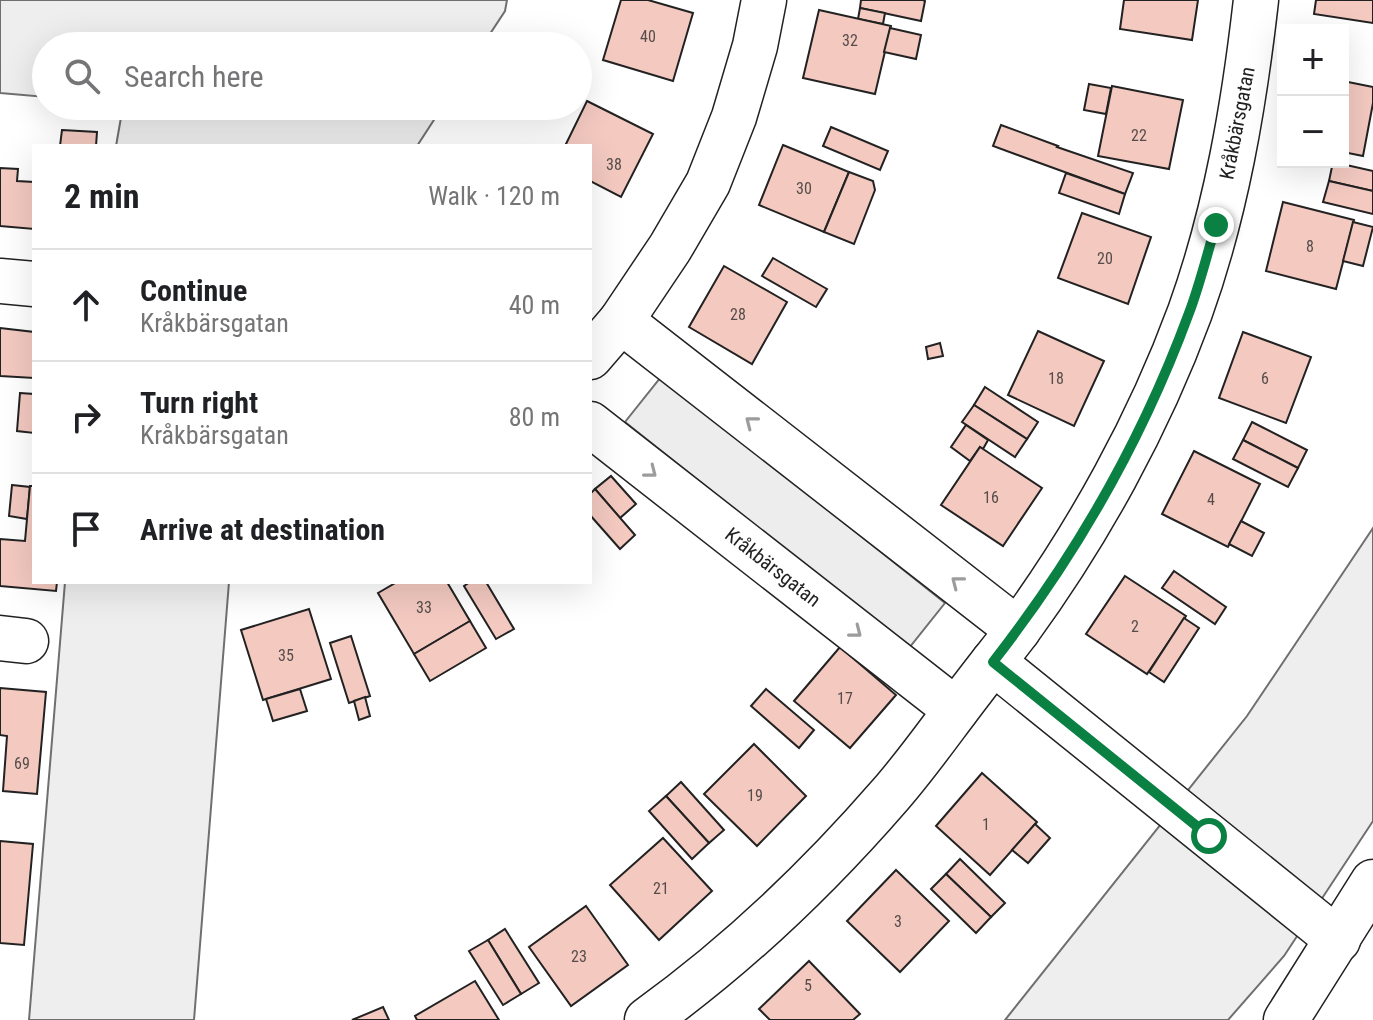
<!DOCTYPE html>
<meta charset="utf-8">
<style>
:root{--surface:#fff;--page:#f6f6f6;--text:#202124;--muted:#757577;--line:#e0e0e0}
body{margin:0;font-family:"Roboto Condensed",sans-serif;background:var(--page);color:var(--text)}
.controls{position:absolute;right:24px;top:24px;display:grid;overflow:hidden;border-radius:0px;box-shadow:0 8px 32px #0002}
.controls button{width:72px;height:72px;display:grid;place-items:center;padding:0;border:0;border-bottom:2px solid var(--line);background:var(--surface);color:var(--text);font:40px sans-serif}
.stop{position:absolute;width:24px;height:24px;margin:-18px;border:6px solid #0b8043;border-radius:50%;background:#fff}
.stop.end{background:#0b8043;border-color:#fff;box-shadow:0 2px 8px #0008}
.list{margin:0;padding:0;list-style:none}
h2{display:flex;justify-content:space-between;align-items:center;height:104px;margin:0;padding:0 32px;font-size:34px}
h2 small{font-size:26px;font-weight:400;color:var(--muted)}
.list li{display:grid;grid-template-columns:52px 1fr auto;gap:24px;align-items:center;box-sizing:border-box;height:112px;padding:0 32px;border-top:2px solid var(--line)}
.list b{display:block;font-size:30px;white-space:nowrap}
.list p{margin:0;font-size:26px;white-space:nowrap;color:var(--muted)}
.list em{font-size:26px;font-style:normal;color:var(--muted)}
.icon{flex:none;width:44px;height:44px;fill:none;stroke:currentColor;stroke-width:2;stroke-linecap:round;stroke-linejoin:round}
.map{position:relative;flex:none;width:1373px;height:1020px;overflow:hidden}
.search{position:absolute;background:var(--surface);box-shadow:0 8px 32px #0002;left:32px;top:32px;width:560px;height:88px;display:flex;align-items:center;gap:20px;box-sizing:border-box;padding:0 28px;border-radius:44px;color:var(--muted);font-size:30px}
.panel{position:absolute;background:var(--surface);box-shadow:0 8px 32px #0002;left:32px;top:144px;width:560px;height:440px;border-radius:0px}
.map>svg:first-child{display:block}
.green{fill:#eee;stroke:#6f6f6f;stroke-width:2}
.parking{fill:#ededed;stroke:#6f6f6f;stroke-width:2}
.building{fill:#f3c9c0;stroke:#222;stroke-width:2}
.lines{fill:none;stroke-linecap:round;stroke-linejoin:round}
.minor-casing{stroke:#222;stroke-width:47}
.major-casing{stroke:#222;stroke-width:47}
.minor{stroke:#fff;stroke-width:44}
.major{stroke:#fff;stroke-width:44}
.oneway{stroke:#9c9c9c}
.route{stroke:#0b8043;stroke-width:10}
.labels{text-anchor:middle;stroke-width:6;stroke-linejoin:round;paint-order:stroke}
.number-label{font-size:16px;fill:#564c4a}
.street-label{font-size:20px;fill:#222;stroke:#fff}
</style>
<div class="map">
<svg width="1373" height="1020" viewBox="0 0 1373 1020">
<rect width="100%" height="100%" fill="#fff"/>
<!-- green -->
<g class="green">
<path d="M0 0H507L505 11 482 46H46V97L0 93Z"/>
<path d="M123 106H443L417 146H116Z"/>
<path d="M1373 528V821L1284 956 1228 1020H1005L1247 716Z"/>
<path d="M65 582H229L194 1020H29Z"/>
</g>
<!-- parking -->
<path class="parking" d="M661 377 945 603 909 648 625 422Z"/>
<!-- building -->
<g class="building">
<path d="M621 0H648L693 13 673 81 603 60Z"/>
<path d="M861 0H923L925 1 921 21 860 8Z"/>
<path d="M1198 0 1192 40 1120 29 1124 0Z"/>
<path d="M1316 0H1373V23L1314 14Z"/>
<path d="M860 8 885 13 883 24 858 19Z"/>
<path d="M819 10 891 26 875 94 803 78Z"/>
<path d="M890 28 921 35 916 59 884 52Z"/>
<path d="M1343 81 1373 87V103L1363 156 1343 152Z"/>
<path d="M1089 84 1111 88 1106 114 1084 110Z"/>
<path d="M1112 86 1183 100 1169 169 1098 156Z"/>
<path d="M587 101 653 134 621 197 590 181V146H565Z"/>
<path d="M1001 125 1058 146 1057 147 1133 173 1125 194 993 146Z"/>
<path d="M831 127 888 151 880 170 823 146Z"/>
<path d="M62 130 97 132 96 146H60Z"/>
<path d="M783 145 849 172 824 232 759 205Z"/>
<path d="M1333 162 1373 171V191L1329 181Z"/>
<path d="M0 168 18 169 17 181 34 182V229L0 226Z"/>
<path d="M849 172 873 181 875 190 854 244 824 232Z"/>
<path d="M1066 173 1125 194 1119 214 1059 193Z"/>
<path d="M1329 181 1373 191V214L1323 202Z"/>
<path d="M1283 202 1354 220 1336 289 1266 271Z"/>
<path d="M1082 213 1151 237 1128 304 1058 278Z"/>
<path d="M1353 222 1373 227 1363 266 1343 261Z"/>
<path d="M773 258 827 289 816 307 762 276Z"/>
<path d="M724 266 787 302 752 364 689 327Z"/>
<path d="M0 328 34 332V378L0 376Z"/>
<path d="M1038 331 1104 361 1074 426 1008 395Z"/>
<path d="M1243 332 1311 357 1286 423 1219 398Z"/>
<path d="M940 343 943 356 928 359 926 347Z"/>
<path d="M985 387 1038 422 1027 439 974 405Z"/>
<path d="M20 393 34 394V433L17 431Z"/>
<path d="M974 405 1027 439 1015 457 962 422Z"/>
<path d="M1252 422 1307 450 1298 468 1243 440Z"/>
<path d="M966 425 988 440 983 449 980 447 970 461 951 447Z"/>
<path d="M1243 440 1298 468 1288 487 1233 459Z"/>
<path d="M980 447 1042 488 1003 546 941 505Z"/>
<path d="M1194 451 1260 484 1228 547 1162 514Z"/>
<path d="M611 476 636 504 620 518 595 489Z"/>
<path d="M12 485 30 487 27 519 9 516Z"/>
<path d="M30 486H34V582H57L56 591 0 586V539L25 541Z"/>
<path d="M595 489 635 535 620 549 590 515V494Z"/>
<path d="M1241 521 1264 533 1252 556 1229 544Z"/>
<path d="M1174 571 1226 607 1215 624 1162 588Z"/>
<path d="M1125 576 1186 616 1147 674 1086 634Z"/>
<path d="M397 582H447L470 621 414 654 378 593Z"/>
<path d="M470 582H486L514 629 496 639 464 586Z"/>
<path d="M309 609 331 679 263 700 241 630Z"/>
<path d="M1184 618 1199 628 1164 682 1149 672Z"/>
<path d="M470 621 486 648 430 681 414 654Z"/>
<path d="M351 636 370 696 349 703 330 643Z"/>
<path d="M840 647 896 695 850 748 794 701Z"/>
<path d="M0 688 46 692 37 794 3 791 7 736 0 735Z"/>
<path d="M300 689 307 711 273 721 266 699Z"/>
<path d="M766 689 814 730 799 748 751 706Z"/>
<path d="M365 697 370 716 359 720 354 701Z"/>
<path d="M754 744 806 796 757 846 704 794Z"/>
<path d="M982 773 1037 822 990 875 936 826Z"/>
<path d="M681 782 724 830 709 843 666 796Z"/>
<path d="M666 796 709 843 692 859 649 811Z"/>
<path d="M1035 824 1050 838 1028 863 1012 850Z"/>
<path d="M663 838 712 891 659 940 610 885Z"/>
<path d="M0 841 33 844 24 945 0 943Z"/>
<path d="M960 859 1005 903 991 917 946 874Z"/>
<path d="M896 870 949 921 900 972 847 921Z"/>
<path d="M946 874 991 917 976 933 931 889Z"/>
<path d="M586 906 628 965 571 1006 529 947Z"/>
<path d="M505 929 539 983 521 994 488 940Z"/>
<path d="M488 940 521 994 503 1005 469 951Z"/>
<path d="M809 961 860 1014 853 1020H770L759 1009Z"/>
<path d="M475 981 499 1020H417L415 1016Z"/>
<path d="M383 1007 389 1020H352Z"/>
</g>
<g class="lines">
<defs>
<g id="minor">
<path d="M0 281 34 284"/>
<path d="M621 321 1018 630"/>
<path d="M590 357 621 321 670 248 708 183 734 117 755 46 764 0"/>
<path d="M590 424 956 710"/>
<path d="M0 638 26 641"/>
<path d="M993 662 1338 940"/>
<path d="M647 1020C736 956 818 878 890 795 919 762 945 724 973 688 987 669 1003 650 1018 630 1088 534 1149 424 1190 312 1226 212 1244 106 1256 0"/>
</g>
<path id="major" d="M1286 1020 1373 882"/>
</defs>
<!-- minor casing -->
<use href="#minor" class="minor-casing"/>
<!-- major casing -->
<use href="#major" class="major-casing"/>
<!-- minor -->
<use href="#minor" class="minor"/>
<!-- major -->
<use href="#major" class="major"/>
</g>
<!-- one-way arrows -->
<defs><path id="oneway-chevron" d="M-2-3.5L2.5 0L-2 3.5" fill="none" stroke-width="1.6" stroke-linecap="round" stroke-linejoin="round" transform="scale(2)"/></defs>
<g class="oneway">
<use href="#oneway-chevron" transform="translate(751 422) rotate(-142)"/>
<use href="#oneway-chevron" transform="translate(651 472) rotate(38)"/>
<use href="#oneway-chevron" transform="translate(957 582) rotate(-142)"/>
<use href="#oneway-chevron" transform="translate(856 632) rotate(38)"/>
</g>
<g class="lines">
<!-- route -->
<path class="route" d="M1209 836 993 662C1075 557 1143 438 1189 313 1200 284 1207 254 1216 225"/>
</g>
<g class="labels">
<!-- number labels -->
<g class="number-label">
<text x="648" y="42">40</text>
<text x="850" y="46">32</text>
<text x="1139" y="141">22</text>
<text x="614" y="170">38</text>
<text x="804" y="194">30</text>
<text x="1310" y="252">8</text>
<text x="1105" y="264">20</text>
<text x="738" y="320">28</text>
<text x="1056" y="384">18</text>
<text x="1265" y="384">6</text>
<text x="991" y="503">16</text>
<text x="1211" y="505">4</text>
<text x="424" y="613">33</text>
<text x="1135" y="632">2</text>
<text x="286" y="661">35</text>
<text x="845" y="704">17</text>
<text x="22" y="769">69</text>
<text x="755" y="801">19</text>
<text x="986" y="830">1</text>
<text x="661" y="894">21</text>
<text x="898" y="927">3</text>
<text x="579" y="962">23</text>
<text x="808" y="991">5</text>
</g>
<!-- street labels -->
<g class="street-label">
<text transform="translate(1237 123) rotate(-79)" y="7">Kråkbärsgatan</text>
<text transform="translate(773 567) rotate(38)" y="7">Kråkbärsgatan</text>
</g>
</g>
</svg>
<div class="controls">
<button>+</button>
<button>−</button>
</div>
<div class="stop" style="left:1209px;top:836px"></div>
<div class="stop end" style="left:1216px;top:225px"></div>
<div class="search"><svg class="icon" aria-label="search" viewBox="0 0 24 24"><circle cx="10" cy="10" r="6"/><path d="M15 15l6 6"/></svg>Search here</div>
<section class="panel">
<h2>2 min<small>Walk · 120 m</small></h2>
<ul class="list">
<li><svg class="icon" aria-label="ahead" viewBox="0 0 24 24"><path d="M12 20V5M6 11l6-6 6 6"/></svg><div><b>Continue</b><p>Kråkbärsgatan</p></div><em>40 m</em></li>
<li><svg class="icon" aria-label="right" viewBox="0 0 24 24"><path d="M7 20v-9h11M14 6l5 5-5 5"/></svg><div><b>Turn right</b><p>Kråkbärsgatan</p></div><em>80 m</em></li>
<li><svg class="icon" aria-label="arrive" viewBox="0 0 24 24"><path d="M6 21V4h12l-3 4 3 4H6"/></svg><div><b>Arrive at destination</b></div></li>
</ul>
</section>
</div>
